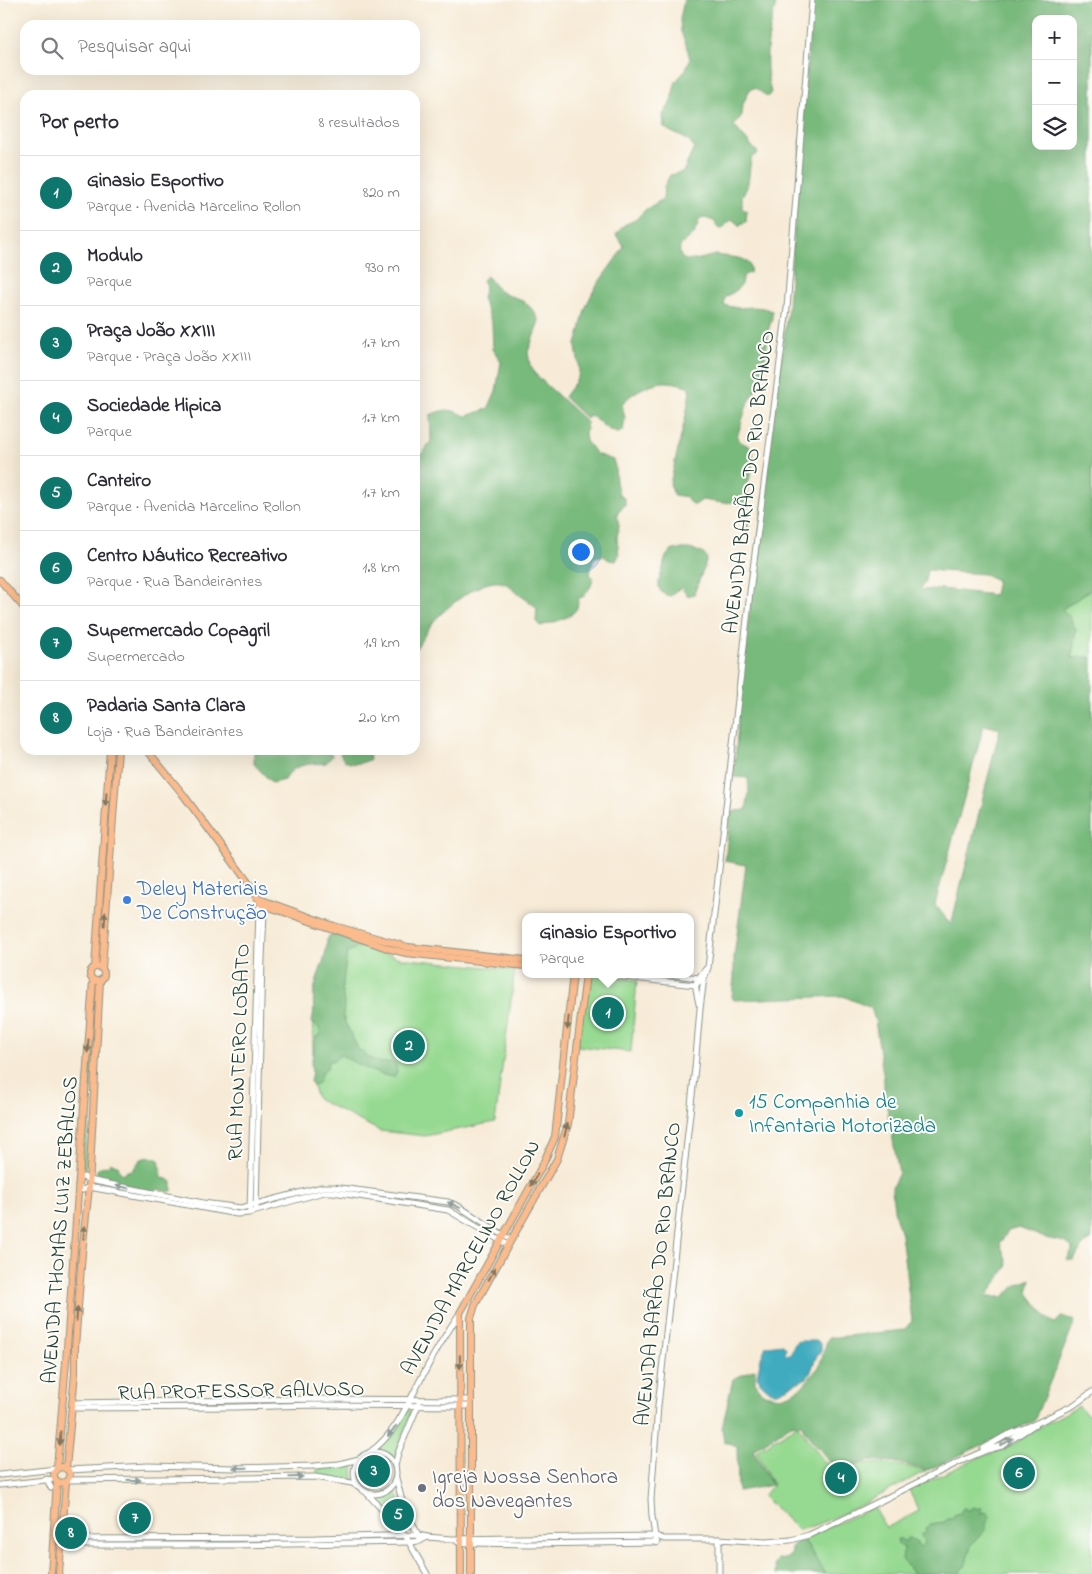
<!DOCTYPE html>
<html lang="pt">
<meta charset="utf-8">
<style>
:root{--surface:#fff;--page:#f7f7f7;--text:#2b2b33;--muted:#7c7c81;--line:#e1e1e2;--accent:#0f766e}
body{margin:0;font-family:"Indie Flower",sans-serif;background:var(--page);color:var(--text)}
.controls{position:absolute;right:15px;top:15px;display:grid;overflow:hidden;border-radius:10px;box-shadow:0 5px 20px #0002}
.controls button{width:45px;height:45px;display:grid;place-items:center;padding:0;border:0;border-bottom:1px solid var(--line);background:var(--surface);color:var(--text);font:25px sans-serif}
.you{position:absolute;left:580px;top:551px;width:18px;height:18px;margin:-12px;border:4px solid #fff;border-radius:50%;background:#1a73e8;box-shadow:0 0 0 8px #1a73e833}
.badge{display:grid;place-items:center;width:32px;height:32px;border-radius:50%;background:var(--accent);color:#fff;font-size:16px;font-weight:700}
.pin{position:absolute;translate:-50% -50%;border:2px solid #fff;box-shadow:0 1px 5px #0006}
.popup{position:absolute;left:522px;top:913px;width:172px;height:65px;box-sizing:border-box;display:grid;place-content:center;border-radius:10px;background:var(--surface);filter:drop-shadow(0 1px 4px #0005);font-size:16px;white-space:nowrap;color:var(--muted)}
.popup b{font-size:19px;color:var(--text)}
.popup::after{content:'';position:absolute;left:50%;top:100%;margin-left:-10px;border:10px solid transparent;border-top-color:var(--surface)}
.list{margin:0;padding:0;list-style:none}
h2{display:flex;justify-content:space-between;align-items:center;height:65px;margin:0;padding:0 20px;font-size:21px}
h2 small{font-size:16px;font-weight:400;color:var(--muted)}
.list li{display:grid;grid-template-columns:32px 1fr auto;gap:15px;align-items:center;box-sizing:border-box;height:75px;padding:0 20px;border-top:1px solid var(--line)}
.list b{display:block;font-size:19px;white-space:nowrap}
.list p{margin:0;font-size:16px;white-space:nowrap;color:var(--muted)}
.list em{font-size:16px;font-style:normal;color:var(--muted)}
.icon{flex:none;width:28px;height:28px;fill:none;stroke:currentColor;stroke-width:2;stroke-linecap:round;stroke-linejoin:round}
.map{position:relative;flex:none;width:1092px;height:1574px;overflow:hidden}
.search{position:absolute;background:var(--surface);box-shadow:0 5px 20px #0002;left:20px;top:20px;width:400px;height:55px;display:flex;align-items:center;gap:12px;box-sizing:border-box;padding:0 18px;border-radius:15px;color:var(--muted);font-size:19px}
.panel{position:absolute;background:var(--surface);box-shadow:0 5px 20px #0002;left:20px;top:90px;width:400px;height:665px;border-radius:15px}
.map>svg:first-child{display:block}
.green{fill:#96d991;stroke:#5a8b62}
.forest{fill:#78b97b;stroke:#4c7b58;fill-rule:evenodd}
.water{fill:#3fabbf;stroke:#2f747a}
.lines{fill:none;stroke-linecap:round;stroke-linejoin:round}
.minor-casing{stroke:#8b9486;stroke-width:7}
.major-casing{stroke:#8b9486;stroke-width:8}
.minor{stroke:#fff;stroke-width:5}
.major{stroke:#fbbb8d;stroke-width:6}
.oneway{fill:#82765c}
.oneway2{fill:#8f9e9a}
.shop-dot{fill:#3f7fe0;stroke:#fdfcf7;stroke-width:2}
.culture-dot{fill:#0f9aa8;stroke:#fdfcf7;stroke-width:2}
.worship-dot{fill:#6b7280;stroke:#fdfcf7;stroke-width:2}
.labels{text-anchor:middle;stroke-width:4;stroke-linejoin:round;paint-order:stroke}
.street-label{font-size:21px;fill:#1f3d34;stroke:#fdfcf7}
.shop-label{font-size:21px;fill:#366cbe;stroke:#fdfcf7;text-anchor:start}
.culture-label{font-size:21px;fill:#0d838f;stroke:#fdfcf7;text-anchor:start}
.worship-label{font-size:21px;fill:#5b616d;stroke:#fdfcf7;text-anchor:start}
</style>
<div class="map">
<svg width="1092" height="1574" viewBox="0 0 1092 1574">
<rect width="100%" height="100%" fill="#fdfcf7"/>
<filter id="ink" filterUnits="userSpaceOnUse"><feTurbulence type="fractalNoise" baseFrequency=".02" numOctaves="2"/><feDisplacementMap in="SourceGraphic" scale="10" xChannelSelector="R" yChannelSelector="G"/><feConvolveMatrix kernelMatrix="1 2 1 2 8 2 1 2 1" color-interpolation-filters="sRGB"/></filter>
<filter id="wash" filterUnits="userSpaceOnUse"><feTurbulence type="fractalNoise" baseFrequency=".0096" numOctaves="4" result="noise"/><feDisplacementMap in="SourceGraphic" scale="20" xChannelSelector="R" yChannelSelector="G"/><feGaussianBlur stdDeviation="1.12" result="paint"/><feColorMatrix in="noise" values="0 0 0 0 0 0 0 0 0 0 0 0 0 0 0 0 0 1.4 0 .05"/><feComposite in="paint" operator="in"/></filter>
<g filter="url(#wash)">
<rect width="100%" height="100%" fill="#f7ebd7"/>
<!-- green -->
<g class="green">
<path d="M1092 589V660L1090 657 1071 658 1074 645 1062 609Z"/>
<path d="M332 936 400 958 515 970 495 1122 425 1136 380 1131 317 1099 312 1084 314 1008Z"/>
<path d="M588 975 637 980 631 1052 577 1046Z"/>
<path d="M92 1026H94V1042L85 1175 81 1174Z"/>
<path d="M1079 1406 1085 1413 1092 1417V1574H823L802 1539 874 1507 886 1528 919 1511 909 1490 982 1456 999 1451 1011 1446 1034 1430Z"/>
<path d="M406 1409 412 1411 393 1460 385 1454 376 1450 393 1433Z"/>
<path d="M798 1425C805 1435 821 1460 830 1465 847 1474 856 1462 872 1463 891 1463 908 1467 926 1471 887 1491 839 1520 798 1530L763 1496 773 1485 756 1451Z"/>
<circle cx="374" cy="1471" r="15"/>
<path d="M353 1464 354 1481 317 1476V1469Z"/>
<path d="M395 1489 413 1531 404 1533 376 1500Z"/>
</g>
<!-- forest -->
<g class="forest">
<path d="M684 0H777C769 30 762 61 771 92L768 97 755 88 750 89 743 104 742 115 734 126 758 153 755 156H752C748 168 751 188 742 195V208L747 211 746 222 740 224V226L733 220H731L722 229H719L714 221 702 217 698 222V225L695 230V233L680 246C676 270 703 257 716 255 721 255 719 256 724 256 734 258 753 256 750 273L744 275C740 289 738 290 725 297L724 305C729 306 735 308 740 308 750 307 762 306 772 311V318L769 328 764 370 755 392 747 405 737 437 741 442 752 448C757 464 747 478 747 494 746 506 751 525 746 537L744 534C743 525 747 516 744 506L735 502 723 503 702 500 695 505 689 502 687 497 674 495 670 484 687 410 690 391 688 386C682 385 675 382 668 382 654 381 630 392 622 405L625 418 623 431 617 433C603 429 599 419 589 415L587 419 564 397C568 390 575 384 578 377 581 366 576 355 576 344 581 331 582 316 588 302 597 281 613 265 624 246L616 235 624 225 635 220 645 210 663 199 664 187 670 175 683 172 694 148C687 135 674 136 664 127L663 115 670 104 676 81 685 71 690 59 686 44 681 32 680 19Z"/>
<path d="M812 0H1092V589L1062 609 1069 616 1076 630 1071 658 1090 657 1092 660V1239L1082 1246 1074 1260H1067L1073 1248 1065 1242 1045 1238 1019 1228 1008 1231 1000 1243 1007 1263 1006 1268 986 1297H1003L1018 1284 1031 1279 1028 1293 1048 1319 1055 1323 1062 1316 1075 1321 1034 1421 928 1470 894 1462 870 1460 851 1466 843 1467 831 1463 814 1443 804 1430 802 1424 791 1425 753 1450 772 1485 738 1491 737 1446 724 1441 722 1428 733 1379 755 1369V1382L764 1394 780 1397 790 1394 802 1387 819 1367 828 1338 904 1330 912 1321 901 1234 895 1215 893 1201 892 1187 899 1173 884 1091V1080L875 1020 871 1008 843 996 734 1000 732 997 734 977V957L746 865 725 861 730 814 735 811 746 810 749 792 748 778 734 777 741 679 788 306ZM1036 19H1073V146H1036ZM927 570 984 574 997 580 994 595 941 589 923 590 921 588 925 582ZM984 725 1000 729 951 925 935 904Z"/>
<path d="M487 276C493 282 495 288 503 293 506 295 510 296 514 297 527 302 533 308 539 321L528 352 530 365 537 376 587 422 585 434 586 441 596 454 613 460 615 466 616 482 619 495 625 499V505L620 509 617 514 619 525 617 538 619 555 616 561 609 560 604 556H598L593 559 590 574 593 579 591 586 584 596 578 599C578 603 578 608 575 611 570 618 549 624 540 626L536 621 537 608C530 601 522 597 515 592 512 589 510 585 506 584 486 573 447 607 434 621 427 630 421 641 415 650V460L418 459 431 441 430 415C446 408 450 409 466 416L488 409 496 391 501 362 493 349 492 323 482 298 485 286 482 280Z"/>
<path d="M689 549C696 551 704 551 707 559L694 594 688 596 681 588 675 591 671 596C653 593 659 580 663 568 664 563 665 556 669 553 674 548 682 549 689 549Z"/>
<path d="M255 750H330L332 756 326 763C308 764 294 763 284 780L272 783 254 764V752Z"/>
<path d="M340 750H363L369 753 370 759C360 766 340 766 340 750Z"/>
<path d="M331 934 356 940 361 944 359 947 347 953 342 990 344 1003 343 1016 345 1022 358 1049 373 1060 381 1063 391 1062 396 1065 397 1071 394 1077C375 1075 357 1064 341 1055L335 1060 328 1062 327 1068 322 1072 318 1083 313 1085 310 1082 312 1072 311 1064 314 1050 313 1041 317 1036 321 1035C320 1028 318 1025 311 1023 316 1011 312 1004 314 992 316 975 328 957 327 939Z"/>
<path d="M146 1157 156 1158 159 1160C160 1167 163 1171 161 1178L168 1179 172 1182V1191L167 1192 159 1189 152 1193 123 1184 108 1183 100 1177 96 1171 100 1167 108 1166 110 1162 119 1166 118 1170 123 1174 125 1172 133 1170 140 1160Z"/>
<path d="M975 1507 978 1509 980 1507 982 1508 980 1513 986 1512 990 1516 986 1524V1529L971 1545 965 1567H963L959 1574H913L902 1559 904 1548 898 1544 897 1539H901L905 1542 907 1538H910L917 1542V1545L920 1547 924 1543 921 1534 927 1533 925 1530 930 1524 944 1522 948 1519H952L954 1515 960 1513 963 1508H965L969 1511 971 1508Z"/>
<path d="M805 1541 825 1574H776L775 1565 778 1559C784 1560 787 1559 791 1554 789 1544 797 1541 805 1541Z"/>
</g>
<!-- water -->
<path class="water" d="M800 1341H818L821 1344V1352L817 1355 810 1374 807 1378 778 1392H773L770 1391 761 1383 757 1376 761 1358 766 1346 783 1344 786 1348 785 1353 788 1355 791 1352 796 1342Z"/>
</g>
<g filter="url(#ink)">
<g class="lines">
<defs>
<g id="minor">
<path d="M597 974 695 985 704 978"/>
<path d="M666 974 699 978"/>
<path d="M699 1004C695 984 692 983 707 968"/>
<path d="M79 1178 84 1177 89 1180 203 1203 241 1208 322 1187H333L448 1202 458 1206 511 1240"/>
<path d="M78 1187 83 1190 89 1187 237 1214 249 1213 324 1192H333L448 1210 508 1245"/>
<path d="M256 1208 262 959 264 913 267 905"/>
<path d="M250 1210 259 908 262 902"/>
<path d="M72 1403 314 1399 470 1400"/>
<path d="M72 1408 235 1407 315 1405 470 1406"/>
<path d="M983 1449 1005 1436 1037 1423 1074 1405 1092 1392"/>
<path d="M370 1452C397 1433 409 1401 424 1373 435 1352 447 1332 460 1313"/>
<circle cx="375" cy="1473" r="21"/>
<path d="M395 1466 398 1453 419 1403"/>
<path d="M68 1470 148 1466 235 1468 314 1466 339 1464 359 1459"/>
<path d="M0 1475 56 1469"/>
<path d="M396 1478 402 1501 419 1537"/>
<path d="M47 1479 51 1488"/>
<path d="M68 1480 315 1477 352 1483 358 1486"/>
<path d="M0 1485 55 1479"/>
<path d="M366 1492 405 1535 427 1574"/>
<path d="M62 1539 315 1538 418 1535 427 1537 452 1539 656 1536 664 1539H719L766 1542 791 1540 809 1535 844 1519 961 1461 987 1450 1002 1446 1037 1423"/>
<path d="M719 1539V1574"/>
<path d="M458 1542 470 1543 529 1544 657 1542"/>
<path d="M656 1543 652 1516 651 1499 658 1406 695 1068 700 1009 704 978 708 968 750 592 787 308 812 0"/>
<path d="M62 1545H235L410 1542 420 1541 427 1537"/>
</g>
<g id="major">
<path d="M0 580 25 609"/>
<path d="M147 750 182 793 253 889 261 904 390 949 406 953 526 966"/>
<path d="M259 899 334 926 408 947 526 960"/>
<circle cx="97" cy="974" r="7"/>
<path d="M95 967 110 750"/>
<path d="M102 968 118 750"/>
<path d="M57 1468 62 1467 68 1470 70 1475 67 1481C60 1485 54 1482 54 1474L57 1468 66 1362 93 980"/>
<path d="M66 1468 75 1373V1347L82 1253 89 1187 100 981"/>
<path d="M51 1574 57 1481"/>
<path d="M59 1574 66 1482"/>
<path d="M461 1574 460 1313 542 1166 555 1137 573 974"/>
<path d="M471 1574V1318L475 1305 511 1240 557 1159 568 1124 586 974"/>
</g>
</defs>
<!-- minor casing -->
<use href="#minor" class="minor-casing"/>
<!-- major casing -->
<use href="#major" class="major-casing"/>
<!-- minor -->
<use href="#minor" class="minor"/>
<!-- major -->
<use href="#major" class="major"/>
</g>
<!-- one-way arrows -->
<defs><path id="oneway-solid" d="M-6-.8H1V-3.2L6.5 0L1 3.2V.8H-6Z" transform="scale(1.25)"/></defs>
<g class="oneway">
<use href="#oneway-solid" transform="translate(106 799) rotate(94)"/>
<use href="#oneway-solid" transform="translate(105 919) rotate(-86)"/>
<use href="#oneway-solid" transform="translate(568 1023) rotate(96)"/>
<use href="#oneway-solid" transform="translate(88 1046) rotate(94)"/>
<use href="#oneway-solid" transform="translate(566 1130) rotate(-76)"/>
<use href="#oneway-solid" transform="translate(534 1180) rotate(120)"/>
<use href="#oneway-solid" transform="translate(84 1232) rotate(-85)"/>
<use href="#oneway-solid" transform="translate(492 1274) rotate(-61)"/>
<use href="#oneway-solid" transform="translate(77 1314) rotate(-86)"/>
<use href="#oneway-solid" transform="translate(460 1362) rotate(89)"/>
<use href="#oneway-solid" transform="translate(60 1438) rotate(94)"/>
</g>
<g class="oneway2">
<use href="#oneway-solid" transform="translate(123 1187) rotate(-169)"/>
<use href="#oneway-solid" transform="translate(454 1205) rotate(-156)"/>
<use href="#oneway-solid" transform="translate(392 1431) rotate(129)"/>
<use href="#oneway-solid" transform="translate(1007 1442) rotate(-28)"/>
<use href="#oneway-solid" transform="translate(240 1468) rotate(179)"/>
<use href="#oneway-solid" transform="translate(296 1477) rotate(-1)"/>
<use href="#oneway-solid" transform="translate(134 1480) rotate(1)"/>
</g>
</g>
<!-- markers -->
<circle class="shop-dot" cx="127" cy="900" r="5"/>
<circle class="culture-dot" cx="739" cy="1113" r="5"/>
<circle class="worship-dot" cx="422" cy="1488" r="5"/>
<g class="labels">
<!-- street labels -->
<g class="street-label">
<text transform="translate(748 482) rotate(-83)" y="7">AVENIDA BARÃO DO RIO BRANCO</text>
<text transform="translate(238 1052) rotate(-88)" y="7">RUA MONTEIRO LOBATO</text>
<text transform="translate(59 1230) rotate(-86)" y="7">AVENIDA THOMAS LUIZ ZEBALLOS</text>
<text transform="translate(470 1257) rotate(-61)" y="7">AVENIDA MARCELINO ROLLON</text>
<text transform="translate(657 1274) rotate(-84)" y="7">AVENIDA BARÃO DO RIO BRANCO</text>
<text transform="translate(241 1390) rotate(-1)" y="7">RUA PROFESSOR GALVOSO</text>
</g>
<!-- shop labels -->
<g class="shop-label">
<text x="137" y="895">Deley Materiais<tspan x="137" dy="24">De Construção</tspan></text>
</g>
<!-- culture labels -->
<g class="culture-label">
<text x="749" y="1108">15 Companhia de<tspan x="749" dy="24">Infantaria Motorizada</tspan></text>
</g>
<!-- worship labels -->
<g class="worship-label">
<text x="432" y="1483">Igreja Nossa Senhora<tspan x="432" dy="24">dos Navegantes</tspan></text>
</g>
</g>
</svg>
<div class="controls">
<button>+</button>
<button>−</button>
<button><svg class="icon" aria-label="layers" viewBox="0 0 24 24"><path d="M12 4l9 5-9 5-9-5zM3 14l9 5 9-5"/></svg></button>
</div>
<div class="you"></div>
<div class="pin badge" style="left:608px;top:1013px">1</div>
<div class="popup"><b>Ginasio Esportivo</b>Parque</div>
<div class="pin badge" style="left:409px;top:1046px">2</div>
<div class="pin badge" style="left:374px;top:1471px">3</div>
<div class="pin badge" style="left:841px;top:1478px">4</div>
<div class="pin badge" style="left:398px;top:1515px">5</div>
<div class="pin badge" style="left:1019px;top:1473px">6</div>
<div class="pin badge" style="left:135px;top:1518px">7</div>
<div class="pin badge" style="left:71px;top:1533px">8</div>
<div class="search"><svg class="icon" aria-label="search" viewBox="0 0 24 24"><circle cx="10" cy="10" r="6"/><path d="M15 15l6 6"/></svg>Pesquisar aqui</div>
<section class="panel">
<h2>Por perto<small>8 resultados</small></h2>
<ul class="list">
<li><span class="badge">1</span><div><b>Ginasio Esportivo</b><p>Parque · Avenida Marcelino Rollon</p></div><em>820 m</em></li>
<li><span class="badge">2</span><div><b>Modulo</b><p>Parque</p></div><em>930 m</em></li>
<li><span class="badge">3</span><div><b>Praça João XXIII</b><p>Parque · Praça João XXIII</p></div><em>1.7 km</em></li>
<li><span class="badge">4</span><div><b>Sociedade Hipica</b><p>Parque</p></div><em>1.7 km</em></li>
<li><span class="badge">5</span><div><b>Canteiro</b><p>Parque · Avenida Marcelino Rollon</p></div><em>1.7 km</em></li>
<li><span class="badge">6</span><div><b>Centro Náutico Recreativo</b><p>Parque · Rua Bandeirantes</p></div><em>1.8 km</em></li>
<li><span class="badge">7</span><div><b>Supermercado Copagril</b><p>Supermercado</p></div><em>1.9 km</em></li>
<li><span class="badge">8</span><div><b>Padaria Santa Clara</b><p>Loja · Rua Bandeirantes</p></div><em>2.0 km</em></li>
</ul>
</section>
</div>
